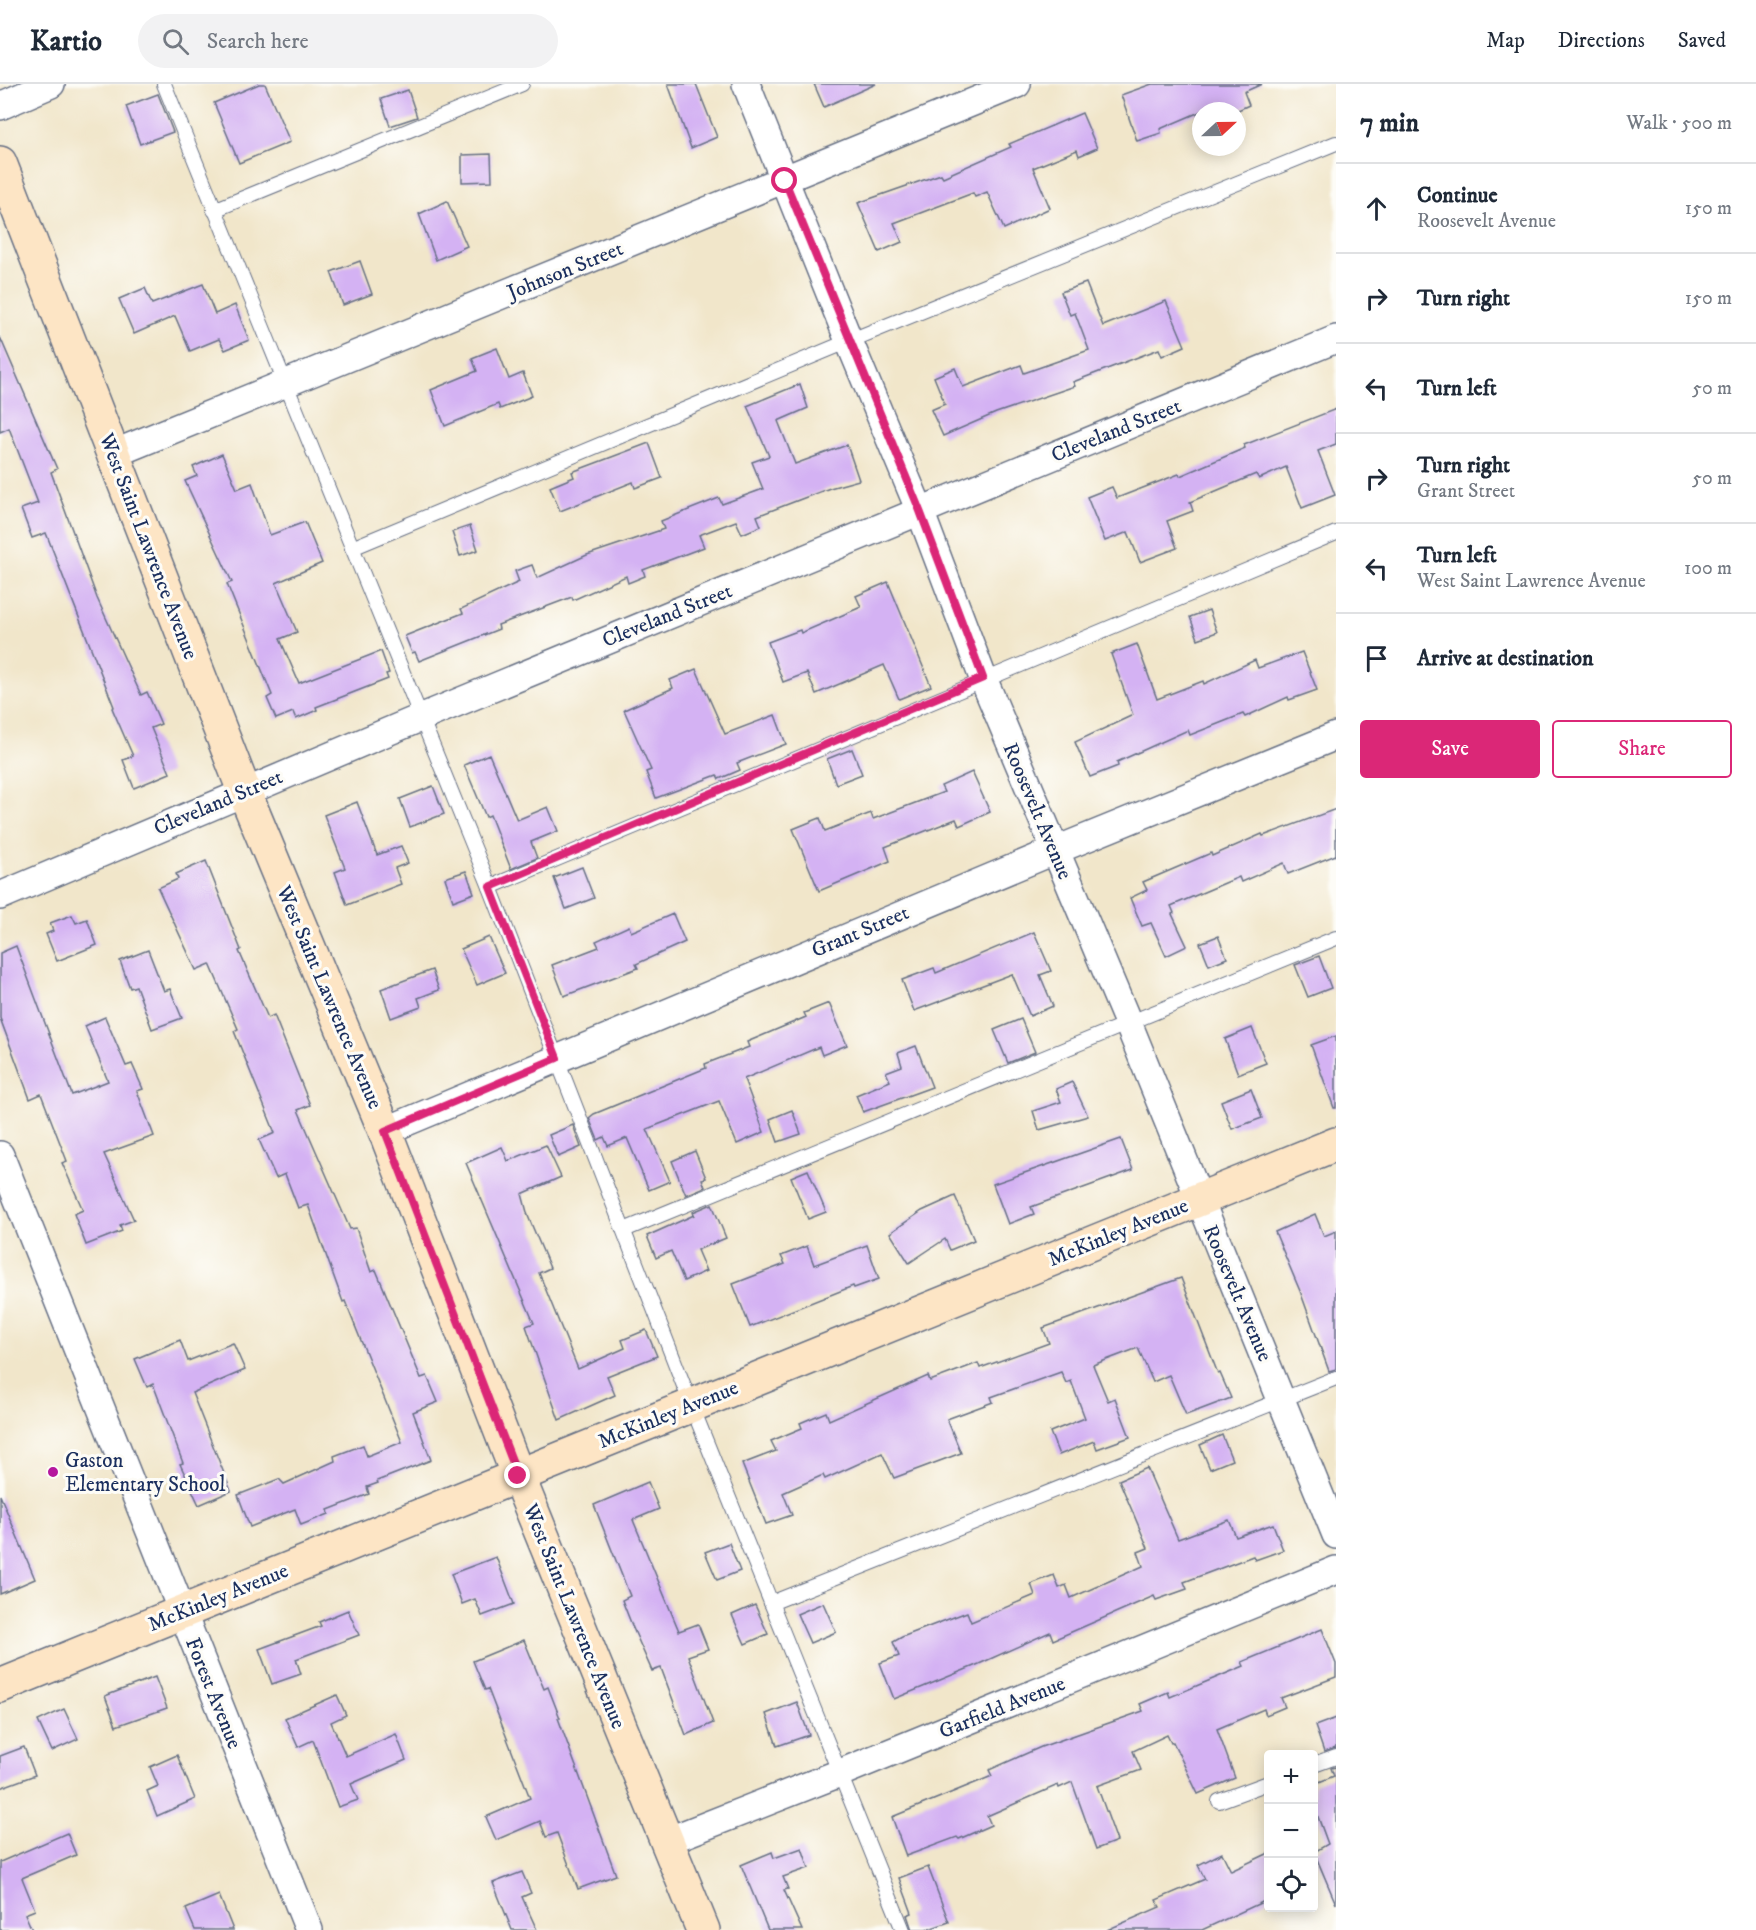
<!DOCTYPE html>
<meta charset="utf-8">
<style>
:root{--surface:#fff;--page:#f2f2f3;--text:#1f2937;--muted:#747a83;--line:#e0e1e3;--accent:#db2777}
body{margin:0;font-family:"IM FELL DW Pica",serif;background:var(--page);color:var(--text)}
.controls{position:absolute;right:18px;bottom:18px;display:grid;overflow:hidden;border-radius:6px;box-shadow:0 3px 15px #0003}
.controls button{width:54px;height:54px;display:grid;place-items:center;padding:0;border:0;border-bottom:2px solid var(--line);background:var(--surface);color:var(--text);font:30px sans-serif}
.compass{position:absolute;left:1192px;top:18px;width:54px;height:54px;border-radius:50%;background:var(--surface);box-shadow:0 3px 15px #0003;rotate:68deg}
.stop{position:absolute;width:18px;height:18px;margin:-14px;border:4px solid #db2777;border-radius:50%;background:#fff}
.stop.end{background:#db2777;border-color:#fff;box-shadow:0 2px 6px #0008}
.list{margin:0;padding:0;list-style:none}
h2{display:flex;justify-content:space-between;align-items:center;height:78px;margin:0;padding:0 24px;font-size:26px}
h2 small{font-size:20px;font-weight:400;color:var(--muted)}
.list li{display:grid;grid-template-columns:39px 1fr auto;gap:18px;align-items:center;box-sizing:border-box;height:90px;padding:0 24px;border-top:2px solid var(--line)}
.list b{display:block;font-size:22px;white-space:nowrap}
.list p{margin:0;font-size:20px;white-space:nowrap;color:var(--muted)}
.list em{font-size:20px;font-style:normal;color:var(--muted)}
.actions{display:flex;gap:12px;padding:18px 24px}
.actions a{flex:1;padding:14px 0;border:2px solid var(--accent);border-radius:6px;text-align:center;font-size:21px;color:var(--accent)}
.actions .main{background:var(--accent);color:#fff}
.icon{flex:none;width:33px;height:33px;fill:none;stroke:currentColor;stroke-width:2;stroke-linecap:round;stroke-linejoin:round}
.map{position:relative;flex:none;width:1336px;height:1846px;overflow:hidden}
header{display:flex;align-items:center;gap:36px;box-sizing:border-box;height:84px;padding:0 30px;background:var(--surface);border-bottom:2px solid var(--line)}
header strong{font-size:28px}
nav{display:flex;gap:33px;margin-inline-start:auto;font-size:21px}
.search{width:420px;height:54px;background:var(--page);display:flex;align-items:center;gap:15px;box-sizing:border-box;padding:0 21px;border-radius:33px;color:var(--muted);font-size:22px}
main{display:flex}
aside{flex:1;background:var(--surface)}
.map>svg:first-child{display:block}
.building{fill:#d4b2f3}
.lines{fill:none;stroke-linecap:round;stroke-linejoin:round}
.lane-casing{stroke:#666f84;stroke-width:16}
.street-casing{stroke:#666f84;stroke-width:30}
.secondary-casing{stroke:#666f84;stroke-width:36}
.lane{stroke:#fff;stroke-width:14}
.street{stroke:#fff;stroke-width:27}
.secondary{stroke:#fde5c5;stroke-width:33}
.route{stroke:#db2777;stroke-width:8}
.poi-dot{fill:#b5179e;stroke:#fdfcf7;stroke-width:2}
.labels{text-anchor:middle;stroke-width:6;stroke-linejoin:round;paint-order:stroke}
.street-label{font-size:21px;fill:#1b2f5e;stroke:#fdfcf7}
.poi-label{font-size:21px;fill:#1b2f5e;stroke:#fdfcf7;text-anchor:start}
</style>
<header>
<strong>Kartio</strong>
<div class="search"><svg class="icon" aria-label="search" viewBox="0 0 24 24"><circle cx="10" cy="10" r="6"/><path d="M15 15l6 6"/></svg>Search here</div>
<nav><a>Map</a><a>Directions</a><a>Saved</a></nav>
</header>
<main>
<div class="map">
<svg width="1336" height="1846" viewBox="0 0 1336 1846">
<rect width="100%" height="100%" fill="#fdfcf7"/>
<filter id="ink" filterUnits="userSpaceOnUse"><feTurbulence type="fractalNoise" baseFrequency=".0167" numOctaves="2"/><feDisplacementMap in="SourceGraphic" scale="12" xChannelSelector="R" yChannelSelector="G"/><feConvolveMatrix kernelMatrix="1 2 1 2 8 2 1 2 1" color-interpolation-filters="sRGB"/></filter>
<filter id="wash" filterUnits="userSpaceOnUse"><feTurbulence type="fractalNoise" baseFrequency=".008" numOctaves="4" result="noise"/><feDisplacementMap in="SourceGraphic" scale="24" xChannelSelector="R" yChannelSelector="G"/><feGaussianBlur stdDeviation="1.35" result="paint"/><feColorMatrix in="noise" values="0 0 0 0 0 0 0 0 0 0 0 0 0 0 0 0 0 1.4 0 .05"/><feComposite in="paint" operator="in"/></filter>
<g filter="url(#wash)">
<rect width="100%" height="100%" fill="#f1e6ca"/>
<g id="blocks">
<!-- building -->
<g class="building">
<path d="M259 0H265L290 58 239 79 214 19Z"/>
<path d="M668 0H696L717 53 691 64Z"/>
<path d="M814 0H876L824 23Z"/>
<path d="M1152 0H1262L1244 8 1249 21 1236 27H1227L1223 18 1160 45 1161 49 1137 57 1121 11Z"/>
<path d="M408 6 417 33 390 42 381 15Z"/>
<path d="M158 10 173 48 140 60 126 22Z"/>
<path d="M1082 29 1097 64 1079 72 1077 66 1033 84 1050 124 1004 145 987 108 975 113 973 109 894 139 902 158 879 168 858 119 941 90 943 93 1011 63 1009 60Z"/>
<path d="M491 70 492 97 462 98V71Z"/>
<path d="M447 117 467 162 436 176 419 130Z"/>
<path d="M360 177 372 210 343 221 331 188Z"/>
<path d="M1086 199 1103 242 1166 217 1185 262 1162 272 1159 265 1073 298 1075 302 996 329 943 352 931 326 945 320 934 293 955 284 963 303 1021 281 1024 289 1089 266 1075 229 1070 231 1061 208Z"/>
<path d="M203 200 215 230 235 221 249 256 225 266 219 255 190 267 175 232 134 250 119 215 145 204 152 220Z"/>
<path d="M0 253 57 385 51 388 97 514 141 611 147 608 161 640 151 644 170 689 134 704 123 676 133 672 112 624 114 623 46 449 32 454 21 425 38 419 9 344 0 348Z"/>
<path d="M497 264 509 295 523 289 532 312 500 325 498 320 445 342 431 306 477 287 472 274Z"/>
<path d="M800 300 808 324 778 337 795 380 847 361 859 396 830 404 757 432 761 442 742 450 736 437 699 451 704 463 643 486 645 492 628 499 626 492 573 516 572 513 498 541 499 545 419 577 415 568 412 569 405 552 463 529 461 525 519 498 515 487 532 481 537 494 587 471 664 445 661 437 719 414 722 420 763 405 752 378 769 372 747 322Z"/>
<path d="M1336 325V360L1318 367 1335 411 1302 424 1286 383 1259 395 1256 390 1190 418 1193 427 1167 437 1177 464 1140 478 1128 448 1105 457 1087 413 1112 403 1117 414 1179 390 1180 392 1245 364 1244 361Z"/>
<path d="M649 359 662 394 635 404 633 398 560 427 550 403 574 393 572 388Z"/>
<path d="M222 370 237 405 252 399 270 451 305 438 322 479 276 499 297 548 280 555 299 599 381 567 389 589 386 590 388 595 316 623 317 626 296 635 293 628 276 635 267 614 272 611 227 500 232 498 185 397 197 392 193 383Z"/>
<path d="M470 442 478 466 460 472 452 448Z"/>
<path d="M888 498 931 602 899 615 884 581 816 610 807 589 783 598 768 558 800 546 801 549 861 523 856 512Z"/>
<path d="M1209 526 1217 548 1198 555 1190 533Z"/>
<path d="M1137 560 1157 615 1203 597 1204 600 1255 576 1258 584 1302 568 1317 606 1289 616 1288 613 1245 633 1243 630 1190 651 1188 646 1117 678 1118 682 1090 693 1075 658 1133 631 1111 570Z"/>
<path d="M696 585 725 650 775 631 786 660 737 679 740 686 719 695 717 691 656 714 646 688 651 686 624 626 673 604 670 596Z"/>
<path d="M852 665 862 690 836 700 827 675Z"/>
<path d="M489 670 517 736 548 723 558 747 531 758 537 774 511 785 490 731 486 733 464 681Z"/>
<path d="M972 688 990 728 959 742 956 735 885 763 890 777 819 807 793 745 820 734 825 747 871 729 873 735 944 708 941 702Z"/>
<path d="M433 702 444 730 410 743 400 715Z"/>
<path d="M357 718 377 771 401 762 408 779 395 784 401 800 347 821 335 788 345 784 324 731Z"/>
<path d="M1336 725V771L1288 790 1284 779 1241 798 1239 793 1171 822 1174 829 1172 830 1187 862 1166 872 1151 839 1142 842 1130 814 1147 806 1143 798 1211 769 1212 772 1262 750 1263 752Z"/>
<path d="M206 777 241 866 239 867 268 934 274 931 310 1021 298 1026 350 1145 356 1144 371 1188 376 1186 421 1294 427 1292 438 1318 413 1328 431 1376 377 1397 378 1399 367 1403 369 1410 328 1426 329 1430 301 1441 295 1425 250 1443 238 1411 279 1395 284 1400 335 1377 334 1372 363 1361 367 1372 402 1358 345 1217 343 1218 308 1121 298 1124 285 1090 276 1094 259 1056 275 1049 234 947 238 945 210 880 196 886 158 804 178 795 176 790Z"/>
<path d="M582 783 594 814 566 825 554 794Z"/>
<path d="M466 787 474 809 453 817 445 794Z"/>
<path d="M673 830 685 858 636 880 638 884 564 912 552 881 599 863 596 857 629 842 631 848Z"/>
<path d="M72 831 76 839 87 835 97 861 57 877 46 850 53 847 50 839Z"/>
<path d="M1034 848 1051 887 1040 891 1053 922 1030 932 1012 890 914 927 902 896 934 884 936 889Z"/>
<path d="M1218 852 1227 874 1209 881 1200 859Z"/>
<path d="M489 853 505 889 477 901 461 865Z"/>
<path d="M16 862 72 1011 108 997 85 942 105 933 126 982 132 980 143 1005 137 1007 154 1052 104 1070 134 1136 120 1141 122 1147 86 1161 74 1130 83 1126 62 1079 67 1077 41 1010 30 1015 0 934V869Z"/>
<path d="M148 866 164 907 170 905 182 934 152 945 136 902 130 904 120 877Z"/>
<path d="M1319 872 1331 904 1308 913 1295 881Z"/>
<path d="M432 886 439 906 418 914 421 923 391 934 381 905Z"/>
<path d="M829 919 847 961 822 971 819 963 744 995 764 1048 737 1060 719 1017 647 1045 670 1097 649 1106 627 1054 608 1062 604 1053 598 1056 589 1034 594 1030 706 984 705 980 749 963 747 958 806 933 804 929Z"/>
<path d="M1021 935 1035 968 1008 979 994 946Z"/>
<path d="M1252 944 1266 979 1238 990 1225 955Z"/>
<path d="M1336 952V1024H1334L1311 961Z"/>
<path d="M916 962 932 1003 863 1028 856 1011 890 997 886 988 902 982 898 969Z"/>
<path d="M1072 998 1088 1032 1039 1046 1033 1027 1061 1018 1056 1005Z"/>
<path d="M1251 1005 1262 1034 1232 1045 1221 1017Z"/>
<path d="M792 1026 801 1050 778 1058 770 1035Z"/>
<path d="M573 1041 581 1063 558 1073 549 1051Z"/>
<path d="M1121 1055 1133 1086 1031 1123 1034 1130 1008 1140 993 1100Z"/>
<path d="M546 1061 561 1093 522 1110 528 1132 550 1184 539 1189 578 1285 625 1264 622 1256 646 1246 657 1272 607 1292 615 1311 559 1336 526 1242 534 1239 466 1079 502 1063 508 1077Z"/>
<path d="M695 1067 706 1094 702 1095 705 1103 686 1111 672 1077Z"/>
<path d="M808 1086 826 1128 808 1135 791 1093Z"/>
<path d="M955 1112 974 1156 950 1166 945 1155 909 1179 890 1149 922 1127Z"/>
<path d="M712 1120 726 1154 697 1166 706 1187 684 1197 671 1167 656 1174 647 1152 694 1131 693 1128Z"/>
<path d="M1315 1130 1324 1152 1336 1147V1285L1329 1287 1300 1207 1275 1148Z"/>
<path d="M867 1161 879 1195 854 1204 853 1202 750 1243 733 1200 785 1180 781 1172 807 1162 814 1181Z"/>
<path d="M1181 1194 1218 1290 1220 1289 1231 1314 1186 1331 1169 1291 1153 1298 1138 1264 1093 1281 1108 1317 1115 1314 1130 1353 1097 1365 1094 1357 1059 1371 1050 1348 1085 1334 1071 1297 1066 1299 1061 1288 991 1313 993 1318 947 1335 961 1369 894 1394 882 1369 825 1395 823 1391 783 1409 792 1431 766 1440 742 1380 776 1367 771 1357 802 1344 800 1339 826 1328 829 1336 928 1292 930 1297 978 1279 980 1284 1049 1259 1043 1244Z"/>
<path d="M180 1256 188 1277 233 1259 245 1286 192 1309 231 1407 199 1421 180 1380 183 1379 153 1300 147 1303 135 1275Z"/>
<path d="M1222 1351 1232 1376 1210 1385 1200 1361Z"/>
<path d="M1147 1384 1178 1455 1229 1436 1236 1453 1273 1440 1283 1466 1255 1476 1253 1472 1184 1498 1187 1505 1156 1516 1154 1512 1053 1556 1050 1548 979 1580 894 1615 880 1579 899 1572 893 1558 902 1553 967 1528 971 1538 1035 1511 1031 1500 1054 1491 1059 1504 1066 1501 1071 1514 1143 1482 1138 1468 1148 1464 1119 1396Z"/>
<path d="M648 1398 659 1425 633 1436 679 1547 698 1540 708 1565 688 1572 713 1639 686 1651 661 1584 652 1587 633 1544 622 1516 630 1512 594 1421Z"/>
<path d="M0 1411 35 1495 0 1510Z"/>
<path d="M729 1459 740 1487 717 1496 705 1468Z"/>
<path d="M496 1473 514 1520 482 1532 475 1515 462 1520 451 1490Z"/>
<path d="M823 1519 836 1548 810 1559 797 1530Z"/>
<path d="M755 1521 768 1550 745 1560 732 1531Z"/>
<path d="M348 1526 359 1551 296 1575 301 1590 272 1600 259 1565 321 1542 319 1538Z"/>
<path d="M1322 1545 1336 1580V1593L1281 1614 1285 1623 1266 1631 1264 1625 1217 1645 1235 1694 1198 1710 1173 1658 1171 1659 1167 1651 1133 1667 1141 1686 1097 1702 1117 1757 1096 1765 1072 1698 1059 1704 1058 1701 987 1732 991 1741 959 1755 957 1753 906 1772 892 1733 992 1692 989 1686 1041 1663 1143 1627 1140 1620 1168 1608 1170 1613 1244 1582 1242 1578Z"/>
<path d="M524 1556 544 1605 548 1603 560 1634H558L616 1791 578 1805 557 1749 546 1753 540 1737 496 1756 486 1733 530 1714 488 1605 485 1606 473 1577Z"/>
<path d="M155 1593 167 1624 116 1642 105 1612Z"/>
<path d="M337 1611 346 1631 331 1638 346 1672 396 1650 406 1676 351 1700 358 1716 338 1723 313 1656 298 1663 285 1634Z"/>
<path d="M797 1618 809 1651 777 1662 766 1630Z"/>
<path d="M64 1625 78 1655 52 1667 38 1637Z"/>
<path d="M1336 1634V1664L1324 1668 1315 1642Z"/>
<path d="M24 1663 35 1691 0 1704V1672Z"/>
<path d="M177 1671 195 1715 157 1732 147 1707 158 1702 150 1683Z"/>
<path d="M1336 1683V1820L1314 1768 1328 1760 1314 1722V1700L1334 1692 1331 1684Z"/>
<path d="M67 1749 76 1771 22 1794 35 1826 25 1830 32 1846H0V1778Z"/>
<path d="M802 1764 809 1784 783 1793 788 1805 784 1806 802 1846H768L741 1781 772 1768 774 1774Z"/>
<path d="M1222 1769 1231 1787 1269 1769V1815L1202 1846H1107L1160 1823 1156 1816 1205 1795 1198 1781Z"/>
<path d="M928 1783 949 1838 926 1846H912L907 1831 912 1829 899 1794Z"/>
<path d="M522 1788 531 1809 522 1813 537 1846H512L493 1799Z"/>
<path d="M219 1811 233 1846H195L186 1825Z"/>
</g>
</g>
</g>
<g filter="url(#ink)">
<use href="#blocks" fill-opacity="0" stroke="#666f84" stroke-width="1.5"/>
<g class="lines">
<defs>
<g id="lane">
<path d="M164 0 490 803 691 1320 903 1846"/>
<path d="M214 126 522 0"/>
<path d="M352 464 849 257 1336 59"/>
<path d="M490 803 1336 449"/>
<path d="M624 1146 1336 854"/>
<path d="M771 1519 1336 1294"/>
<path d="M1314 1681 1336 1673"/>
<path d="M1219 1717 1268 1699"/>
</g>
<g id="street">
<path d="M746 0 849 257 920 427 983 594 1129 941 1336 1451"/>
<path d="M0 22 51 0"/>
<path d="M113 370 1017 0"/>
<path d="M0 812 420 634 1336 255"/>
<path d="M385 1047 1054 767 1336 652"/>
<path d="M0 1071 309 1846"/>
<path d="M667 1757 840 1689 1336 1486"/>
</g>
<g id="secondary">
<path d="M0 79 244 707 385 1047 518 1392 703 1846"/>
<path d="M0 1602 1336 1060"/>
</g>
</defs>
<!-- lane casing -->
<use href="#lane" class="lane-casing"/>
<!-- street casing -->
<use href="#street" class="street-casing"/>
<!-- secondary casing -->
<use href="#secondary" class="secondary-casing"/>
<!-- lane -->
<use href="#lane" class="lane"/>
<!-- street -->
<use href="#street" class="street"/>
<!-- secondary -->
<use href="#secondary" class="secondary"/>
</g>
</g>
<g class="lines" filter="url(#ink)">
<!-- route -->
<path class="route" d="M518 1392 385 1047 557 974 490 803 983 594 920 427 785 97"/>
</g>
<!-- markers -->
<circle class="poi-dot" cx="53" cy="1388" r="6"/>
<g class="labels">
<!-- street labels -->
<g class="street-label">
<text transform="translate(565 186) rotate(-22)" y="7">Johnson Street</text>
<text transform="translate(1116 346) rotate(-22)" y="7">Cleveland Street</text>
<text transform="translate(149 462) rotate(69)" y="7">West Saint Lawrence Avenue</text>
<text transform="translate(667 531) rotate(-22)" y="7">Cleveland Street</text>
<text transform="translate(218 718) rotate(-23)" y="7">Cleveland Street</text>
<text transform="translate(1038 727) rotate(67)" y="7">Roosevelt Avenue</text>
<text transform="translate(860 847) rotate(-23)" y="7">Grant Street</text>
<text transform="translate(330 913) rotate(67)" y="7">West Saint Lawrence Avenue</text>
<text transform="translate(1118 1148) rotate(-22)" y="7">McKinley Avenue</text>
<text transform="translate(1238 1209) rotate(67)" y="7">Roosevelt Avenue</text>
<text transform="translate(668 1330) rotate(-22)" y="7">McKinley Avenue</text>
<text transform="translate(218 1513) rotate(-22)" y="7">McKinley Avenue</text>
<text transform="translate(575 1532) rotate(68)" y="7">West Saint Lawrence Avenue</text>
<text transform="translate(214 1609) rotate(68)" y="7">Forest Avenue</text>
<text transform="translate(1002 1623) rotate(-22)" y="7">Garfield Avenue</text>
</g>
<!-- poi labels -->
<g class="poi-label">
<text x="65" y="1383">Gaston<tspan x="65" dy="24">Elementary School</tspan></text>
</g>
</g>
</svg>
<div class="controls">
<button>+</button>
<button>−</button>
<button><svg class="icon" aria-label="locate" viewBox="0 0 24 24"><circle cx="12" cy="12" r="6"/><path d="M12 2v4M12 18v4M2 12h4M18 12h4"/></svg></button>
</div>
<svg class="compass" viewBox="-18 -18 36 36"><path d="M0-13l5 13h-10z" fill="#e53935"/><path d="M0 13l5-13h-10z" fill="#747a83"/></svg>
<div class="stop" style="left:785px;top:97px"></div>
<div class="stop end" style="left:518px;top:1392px"></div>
</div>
<aside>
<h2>7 min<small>Walk · 500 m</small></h2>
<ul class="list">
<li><svg class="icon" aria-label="ahead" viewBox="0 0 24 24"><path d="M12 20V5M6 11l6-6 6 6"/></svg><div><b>Continue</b><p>Roosevelt Avenue</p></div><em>150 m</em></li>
<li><svg class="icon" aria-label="right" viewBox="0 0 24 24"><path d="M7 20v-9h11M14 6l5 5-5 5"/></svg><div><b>Turn right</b></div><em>150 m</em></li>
<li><svg class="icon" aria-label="left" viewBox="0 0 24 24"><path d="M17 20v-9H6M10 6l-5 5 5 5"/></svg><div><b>Turn left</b></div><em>50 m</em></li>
<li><svg class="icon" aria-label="right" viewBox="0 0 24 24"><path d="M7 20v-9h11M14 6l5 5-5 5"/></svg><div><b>Turn right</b><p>Grant Street</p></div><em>50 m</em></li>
<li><svg class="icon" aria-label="left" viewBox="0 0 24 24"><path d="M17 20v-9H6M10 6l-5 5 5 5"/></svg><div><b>Turn left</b><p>West Saint Lawrence Avenue</p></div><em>100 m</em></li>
<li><svg class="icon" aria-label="arrive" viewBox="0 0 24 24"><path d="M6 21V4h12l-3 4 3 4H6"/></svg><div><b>Arrive at destination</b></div></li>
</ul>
<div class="actions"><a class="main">Save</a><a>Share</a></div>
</aside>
</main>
